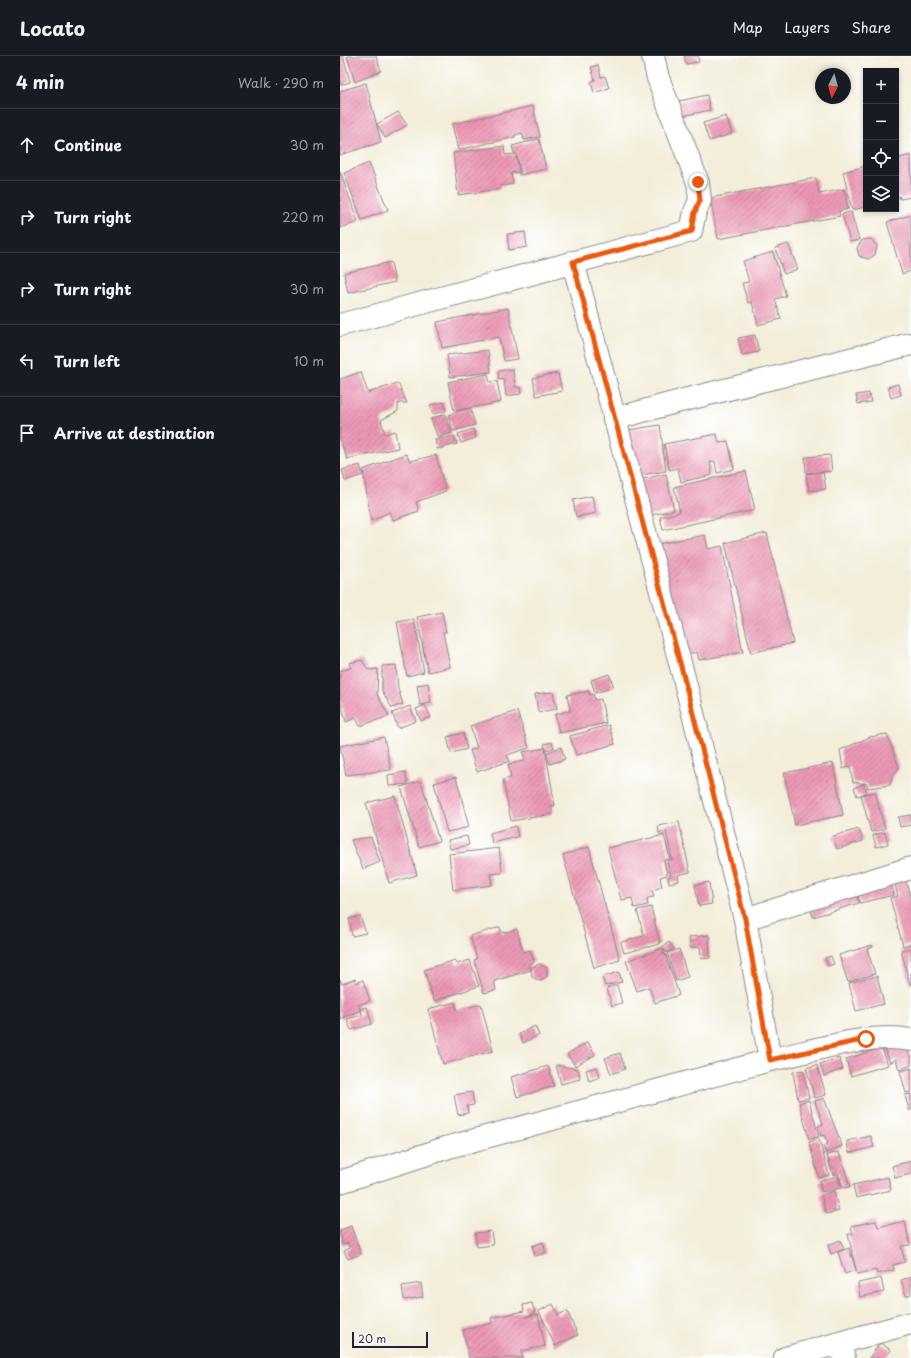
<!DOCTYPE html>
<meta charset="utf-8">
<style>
:root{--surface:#171b24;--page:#242831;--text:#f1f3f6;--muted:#9ea1a6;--line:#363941}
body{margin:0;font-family:"Playpen Sans",sans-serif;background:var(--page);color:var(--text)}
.controls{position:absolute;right:12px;top:12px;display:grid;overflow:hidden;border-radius:0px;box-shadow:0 2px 6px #0003}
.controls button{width:36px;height:36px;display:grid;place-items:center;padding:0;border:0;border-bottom:1px solid var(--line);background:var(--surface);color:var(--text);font:20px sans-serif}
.compass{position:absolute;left:475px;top:12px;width:36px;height:36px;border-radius:50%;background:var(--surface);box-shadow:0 2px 6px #0003;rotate:186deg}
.scale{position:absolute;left:12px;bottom:10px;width:76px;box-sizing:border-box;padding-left:4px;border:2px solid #22223b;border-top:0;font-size:11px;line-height:14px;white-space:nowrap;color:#22223b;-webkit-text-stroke:3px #fff;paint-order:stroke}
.stop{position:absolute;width:12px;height:12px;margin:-9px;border:3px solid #ea580c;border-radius:50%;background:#fff}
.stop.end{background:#ea580c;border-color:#fff;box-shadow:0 1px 4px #0008}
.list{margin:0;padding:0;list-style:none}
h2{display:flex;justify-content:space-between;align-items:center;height:52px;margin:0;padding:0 16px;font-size:17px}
h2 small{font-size:13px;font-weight:400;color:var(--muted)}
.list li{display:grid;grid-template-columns:26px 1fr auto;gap:12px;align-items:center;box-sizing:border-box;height:72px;padding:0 16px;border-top:1px solid var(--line)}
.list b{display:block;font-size:15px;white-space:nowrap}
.list em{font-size:13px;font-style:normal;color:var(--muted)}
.icon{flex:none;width:22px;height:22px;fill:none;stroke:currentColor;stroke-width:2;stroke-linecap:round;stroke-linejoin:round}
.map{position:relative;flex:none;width:571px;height:1302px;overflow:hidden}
header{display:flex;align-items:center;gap:24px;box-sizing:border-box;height:56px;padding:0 20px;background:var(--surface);border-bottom:1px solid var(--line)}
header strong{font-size:19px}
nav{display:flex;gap:22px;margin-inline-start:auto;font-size:14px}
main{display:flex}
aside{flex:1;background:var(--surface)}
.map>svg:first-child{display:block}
.building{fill:url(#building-hatch)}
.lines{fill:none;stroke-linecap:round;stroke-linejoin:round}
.minor-casing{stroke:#8a888a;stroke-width:24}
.minor{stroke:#fff;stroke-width:22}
.route{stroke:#ea580c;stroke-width:5}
</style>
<header>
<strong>Locato</strong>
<nav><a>Map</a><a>Layers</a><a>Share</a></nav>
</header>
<main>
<aside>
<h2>4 min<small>Walk · 290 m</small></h2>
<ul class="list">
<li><svg class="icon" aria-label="ahead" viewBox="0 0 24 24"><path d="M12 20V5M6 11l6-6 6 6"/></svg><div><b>Continue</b></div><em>30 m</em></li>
<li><svg class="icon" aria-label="right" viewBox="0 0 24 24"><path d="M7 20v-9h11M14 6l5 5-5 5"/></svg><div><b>Turn right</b></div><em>220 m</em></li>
<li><svg class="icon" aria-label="right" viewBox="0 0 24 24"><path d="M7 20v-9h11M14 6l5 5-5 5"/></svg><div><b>Turn right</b></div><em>30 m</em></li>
<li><svg class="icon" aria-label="left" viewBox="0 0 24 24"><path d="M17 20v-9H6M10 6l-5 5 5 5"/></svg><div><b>Turn left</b></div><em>10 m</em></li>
<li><svg class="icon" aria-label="arrive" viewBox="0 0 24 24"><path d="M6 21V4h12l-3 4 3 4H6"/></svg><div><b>Arrive at destination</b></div></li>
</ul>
</aside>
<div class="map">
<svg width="571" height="1302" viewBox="0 0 571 1302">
<defs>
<pattern id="building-hatch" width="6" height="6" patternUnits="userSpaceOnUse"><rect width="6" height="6" fill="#ec99b4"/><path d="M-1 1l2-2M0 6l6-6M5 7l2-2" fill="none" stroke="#bf7c94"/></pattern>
</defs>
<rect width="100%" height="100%" fill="#fff"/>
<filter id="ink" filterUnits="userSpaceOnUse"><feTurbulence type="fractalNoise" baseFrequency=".025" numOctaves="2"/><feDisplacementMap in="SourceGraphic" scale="8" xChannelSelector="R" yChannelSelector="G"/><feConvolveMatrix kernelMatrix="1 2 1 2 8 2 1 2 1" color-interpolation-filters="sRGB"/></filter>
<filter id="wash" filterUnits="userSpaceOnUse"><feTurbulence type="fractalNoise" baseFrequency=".012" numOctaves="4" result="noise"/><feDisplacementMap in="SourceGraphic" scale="16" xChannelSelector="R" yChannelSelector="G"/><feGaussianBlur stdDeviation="0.9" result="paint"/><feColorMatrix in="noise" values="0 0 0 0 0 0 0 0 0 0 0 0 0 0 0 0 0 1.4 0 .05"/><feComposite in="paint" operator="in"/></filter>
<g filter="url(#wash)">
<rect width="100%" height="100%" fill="#f3edd9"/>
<g id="blocks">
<!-- building -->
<g class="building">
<path d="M0 0H3L10 26 0 29Z"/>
<path d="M7 0H36L41 15 15 26Z"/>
<path d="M344 0H358L359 6 346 8Z"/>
<path d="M258 9 261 21 265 20 269 32 254 37 251 26 255 24 251 11Z"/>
<path d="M26 27 41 86 0 99V35Z"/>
<path d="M367 39 370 54 342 60 339 45Z"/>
<path d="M193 50 200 81 184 84 182 77 175 79V81L118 94 112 68Z"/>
<path d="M58 56 67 69 45 82 37 68Z"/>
<path d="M386 60 392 78 369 85 363 67Z"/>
<path d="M199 83 206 113 179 119V117L181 116 176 97H174L172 90Z"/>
<path d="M164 90 165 99 176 98 179 116 171 117 173 128 160 130V133L118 139 113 97Z"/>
<path d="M571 99V141L560 143 559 140 556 141V103Z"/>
<path d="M29 107 48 154 22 164 4 117Z"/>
<path d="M526 110V151L512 154 503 116Z"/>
<path d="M0 115 18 166 0 172Z"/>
<path d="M476 122 479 138 504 133 508 153 499 155 500 160 378 183 370 142Z"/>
<path d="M511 156 519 184 510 186 502 158Z"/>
<path d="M571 159V215L562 218 547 166Z"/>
<path d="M185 176 187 191 169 194 167 178Z"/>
<path d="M531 183 537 190 535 199 528 203 519 200 517 192 522 184Z"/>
<path d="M448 188 458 213 444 218 435 192Z"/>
<path d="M433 196 446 240 435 243 441 263 418 269 412 246 408 247 402 227 409 226 403 205Z"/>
<path d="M51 206 55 226 8 237 4 217Z"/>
<path d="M168 252 178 303 164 305 159 281 102 292 97 266Z"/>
<path d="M415 279 419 296 402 299 398 282Z"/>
<path d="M148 294 151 316 110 321 107 299Z"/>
<path d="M173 313 175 331H180L181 338 166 340 164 323 159 324 158 315Z"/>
<path d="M21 316 28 337 58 327 67 347H58V355L41 364 45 378 55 375 58 392 7 403 0 383V323Z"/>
<path d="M218 317 222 335 196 340 193 322Z"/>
<path d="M148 318 150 326 157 325 161 346 114 355 108 326Z"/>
<path d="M558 328 561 339 551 342 548 331Z"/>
<path d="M529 337 531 346 518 348 516 339Z"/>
<path d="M104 346 106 355 93 358 90 349Z"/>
<path d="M130 352 135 369 113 375 108 359Z"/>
<path d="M105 358 112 377 98 382 91 363Z"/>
<path d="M320 369 326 415 295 420 288 374Z"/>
<path d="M133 373 136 382 121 387 118 378Z"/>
<path d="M377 378 379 387 388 385 394 413 377 417 375 405 370 406 372 419 341 426 338 412 329 414 324 388Z"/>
<path d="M114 380 117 388 97 393 95 384Z"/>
<path d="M66 398 70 405 96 399 106 435 76 446 79 455 53 464 49 456 31 465 23 414Z"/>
<path d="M490 399 492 415 466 417 465 401Z"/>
<path d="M20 409 23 419 5 425 2 414Z"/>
<path d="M406 415 415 454 323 474 320 461 340 456 334 431Z"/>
<path d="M483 416 486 433 469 435 466 418Z"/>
<path d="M326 418 334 454 303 461 294 425Z"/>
<path d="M252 440 256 457 236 461 233 444Z"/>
<path d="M427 477 453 587 411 597 385 487Z"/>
<path d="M365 479 368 493 382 490 403 596 359 604 357 596 340 600 318 488Z"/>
<path d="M102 556 106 576H103L110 611 88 616 77 561Z"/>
<path d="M74 563 84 616 67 620 57 566Z"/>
<path d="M22 604 28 614 38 613 37 638 49 660 20 670 16 662 6 666 0 643V615L11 612 9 607Z"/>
<path d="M56 609 58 633 63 648 52 652 42 635V610Z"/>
<path d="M269 618 274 631 255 637 251 624Z"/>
<path d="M88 627 91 647 80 649 77 629Z"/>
<path d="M249 635 250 639 253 638 255 644 261 643 266 667 219 677 215 658 230 655 227 639Z"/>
<path d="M213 636 217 653 198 656 195 638Z"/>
<path d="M85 649 91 661 81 665 76 653Z"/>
<path d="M70 650 76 665 58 672 52 657Z"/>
<path d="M177 655 189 692 167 699 170 705 137 716 130 694 137 692 130 670Z"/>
<path d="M269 669 275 688 236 699 230 680Z"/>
<path d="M123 677 127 693 111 697 107 681Z"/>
<path d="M547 678 559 712 552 721 550 729 528 732 527 728 513 726 510 710 503 713 500 694 530 681Z"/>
<path d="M44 681 51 714 6 719 0 690Z"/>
<path d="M212 686 214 692 206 694 204 688Z"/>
<path d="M221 691 225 703 210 708 206 697Z"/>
<path d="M205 692 215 750H211L213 758 171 765 163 724 171 722 168 708 185 705 183 696Z"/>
<path d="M493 707 503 759 455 769 444 717Z"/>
<path d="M65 716 68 728 49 730 48 719Z"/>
<path d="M116 721 129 771 107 776 94 727Z"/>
<path d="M81 725 99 785 79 791 61 731Z"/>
<path d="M524 728 527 737 517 740 514 732Z"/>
<path d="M535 736 545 773 531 776 521 739Z"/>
<path d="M55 740 77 819 49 827 26 747Z"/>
<path d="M571 759V769L560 771 558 761Z"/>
<path d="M339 766 350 816 338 819 339 825 329 827 328 821 331 820 327 805 332 804 326 775 319 777 318 770Z"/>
<path d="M176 770 178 781 152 787 150 777Z"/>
<path d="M519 773 523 785 497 793 493 780Z"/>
<path d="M545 776 548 788 536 791 533 779Z"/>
<path d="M324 779 330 803 324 804 327 819 320 821 322 831 312 834 314 841 307 842 308 849 294 852 292 842 281 844 268 792Z"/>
<path d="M127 780 129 789 110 793 108 784Z"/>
<path d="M31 781 40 806 23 813 11 784Z"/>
<path d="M249 791 280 904 254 912 223 799Z"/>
<path d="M159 792 162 817 150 818 152 829 113 834 109 798Z"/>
<path d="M565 822 571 842V888L563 890 550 842 558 840 554 825Z"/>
<path d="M550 823 554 839 520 847 516 832Z"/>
<path d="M369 826 372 848 359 850 355 829Z"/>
<path d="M514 832 519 847 473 861 468 845Z"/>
<path d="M311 851 320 888 284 897 281 886 304 880 297 854Z"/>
<path d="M20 860 26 877 12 880 9 863Z"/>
<path d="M160 871 162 877 177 873 183 896 190 894 194 906 189 908 191 914 154 925 156 934 144 937 134 904 137 903 130 880Z"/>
<path d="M369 879 370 902 361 903 360 891 350 892 349 881Z"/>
<path d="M329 886 334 893 326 896 322 891Z"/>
<path d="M532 889 533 891 527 893 535 918 508 926 499 899Z"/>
<path d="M323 892 324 897 323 898H325L339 939 315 947 309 931 297 935 286 905Z"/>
<path d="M571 892V929H570L561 894Z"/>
<path d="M339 893 348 921 336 925 327 897Z"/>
<path d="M491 900 494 908 488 910 485 902Z"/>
<path d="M115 904 117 908 130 904 139 930 94 945 84 914Z"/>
<path d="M199 908 207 912V920L200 925 192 921 191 912Z"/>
<path d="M279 916 282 926 265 930 262 921Z"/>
<path d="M537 920 544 948 516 955 509 927Z"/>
<path d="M0 923 2 928 15 923 16 927 23 924 30 945 18 949 20 953 27 951 32 968 11 974 7 963 22 959 21 954 0 963Z"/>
<path d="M277 929 282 947 272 950 267 932Z"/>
<path d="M115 946 117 954 141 948 153 995 103 1008 88 953Z"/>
<path d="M195 970 199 979 183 987 179 978Z"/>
<path d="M248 986 255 999 235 1010 227 998Z"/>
<path d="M561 987 571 1000V1009L559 1014 556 1003 550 1007 544 991Z"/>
<path d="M542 992 548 1009 511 1020 506 1003Z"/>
<path d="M280 997 285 1013 271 1018 265 1002Z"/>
<path d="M499 1002 503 1013 484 1020 480 1008Z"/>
<path d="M216 1009 238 1013 240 1023 221 1028Z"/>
<path d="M477 1009 486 1039 475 1042 466 1012Z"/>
<path d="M208 1010 214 1030 177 1041 171 1021Z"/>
<path d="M257 1011 260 1021 249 1025 246 1014Z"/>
<path d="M571 1012V1036L566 1037 560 1015Z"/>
<path d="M463 1014 469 1042 458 1044 453 1016Z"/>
<path d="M132 1036 134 1049 127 1050 128 1057 118 1059 114 1039Z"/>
<path d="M571 1038V1054H569L565 1039Z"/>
<path d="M484 1042 502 1090 486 1097 483 1090 488 1088 484 1079 481 1080 478 1070 483 1068 475 1045Z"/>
<path d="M469 1044 479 1081 469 1083 459 1047Z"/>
<path d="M531 1080 534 1091 509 1097 507 1085Z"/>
<path d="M479 1083 489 1119 479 1122 469 1086Z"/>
<path d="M499 1096 510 1131 503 1132 498 1117 493 1119 487 1099Z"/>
<path d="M571 1105V1118L555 1122 552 1110Z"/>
<path d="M498 1120 501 1132 482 1136 479 1125Z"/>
<path d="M548 1121 551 1134 516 1142 513 1129Z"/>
<path d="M494 1135 499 1155 486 1158 481 1139Z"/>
<path d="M536 1165 538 1171 565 1165 570 1189 561 1190 565 1206 553 1209 554 1214 537 1218 536 1214 517 1218 508 1178H513L511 1170Z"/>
<path d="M11 1170 21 1198 8 1203 4 1195 10 1192 8 1187 2 1189 0 1174Z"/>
<path d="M151 1175 153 1189 137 1191 135 1177Z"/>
<path d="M500 1184 504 1193 491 1198 488 1189Z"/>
<path d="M203 1186 206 1197 195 1200 192 1190Z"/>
<path d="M509 1192 516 1214 505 1218 498 1196Z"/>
<path d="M571 1221V1238L566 1240 561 1224Z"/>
<path d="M541 1222 544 1236 520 1241 518 1227Z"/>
<path d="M81 1227 83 1241 64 1244 62 1230Z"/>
<path d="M192 1247 195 1257 186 1261 198 1258 205 1290 181 1295 183 1302H129L123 1274 152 1267 151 1262 184 1255 183 1249Z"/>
<path d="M213 1248 218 1259 227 1255 238 1279 215 1290 199 1255Z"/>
<path d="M540 1287 551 1294 545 1302H529Z"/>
</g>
</g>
</g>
<g filter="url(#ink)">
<use href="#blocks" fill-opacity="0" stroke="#8a888a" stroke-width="1"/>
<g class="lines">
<defs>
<g id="minor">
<path d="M0 269 351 175 355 156 360 144 358 127 318 22 313 0"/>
<path d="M274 363 340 345 571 288"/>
<path d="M405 863 571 812"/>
<path d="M430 1004C474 995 526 976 571 984"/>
<path d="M0 1126 109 1091 430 1004 405 863 343 618 233 206"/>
<path d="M445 1302 499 1287"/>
<path d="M504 1302 499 1287 571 1267"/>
</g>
</defs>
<!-- minor casing -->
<use href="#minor" class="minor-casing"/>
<!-- minor -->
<use href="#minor" class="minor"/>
</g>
</g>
<g class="lines" filter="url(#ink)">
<!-- route -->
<path class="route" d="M358 126 360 144 355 156 352 175 233 206 343 618 405 863 430 1004 526 983"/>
</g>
</svg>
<div class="controls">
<button>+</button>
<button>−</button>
<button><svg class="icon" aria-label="locate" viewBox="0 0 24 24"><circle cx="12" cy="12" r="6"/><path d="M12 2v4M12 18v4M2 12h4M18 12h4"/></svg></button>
<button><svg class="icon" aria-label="layers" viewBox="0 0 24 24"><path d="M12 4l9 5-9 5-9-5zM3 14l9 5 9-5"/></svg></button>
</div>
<svg class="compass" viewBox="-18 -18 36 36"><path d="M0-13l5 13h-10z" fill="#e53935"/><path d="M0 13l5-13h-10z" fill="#9ea1a6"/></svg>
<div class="scale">20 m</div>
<div class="stop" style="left:526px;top:983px"></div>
<div class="stop end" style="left:358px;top:126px"></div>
</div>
</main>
